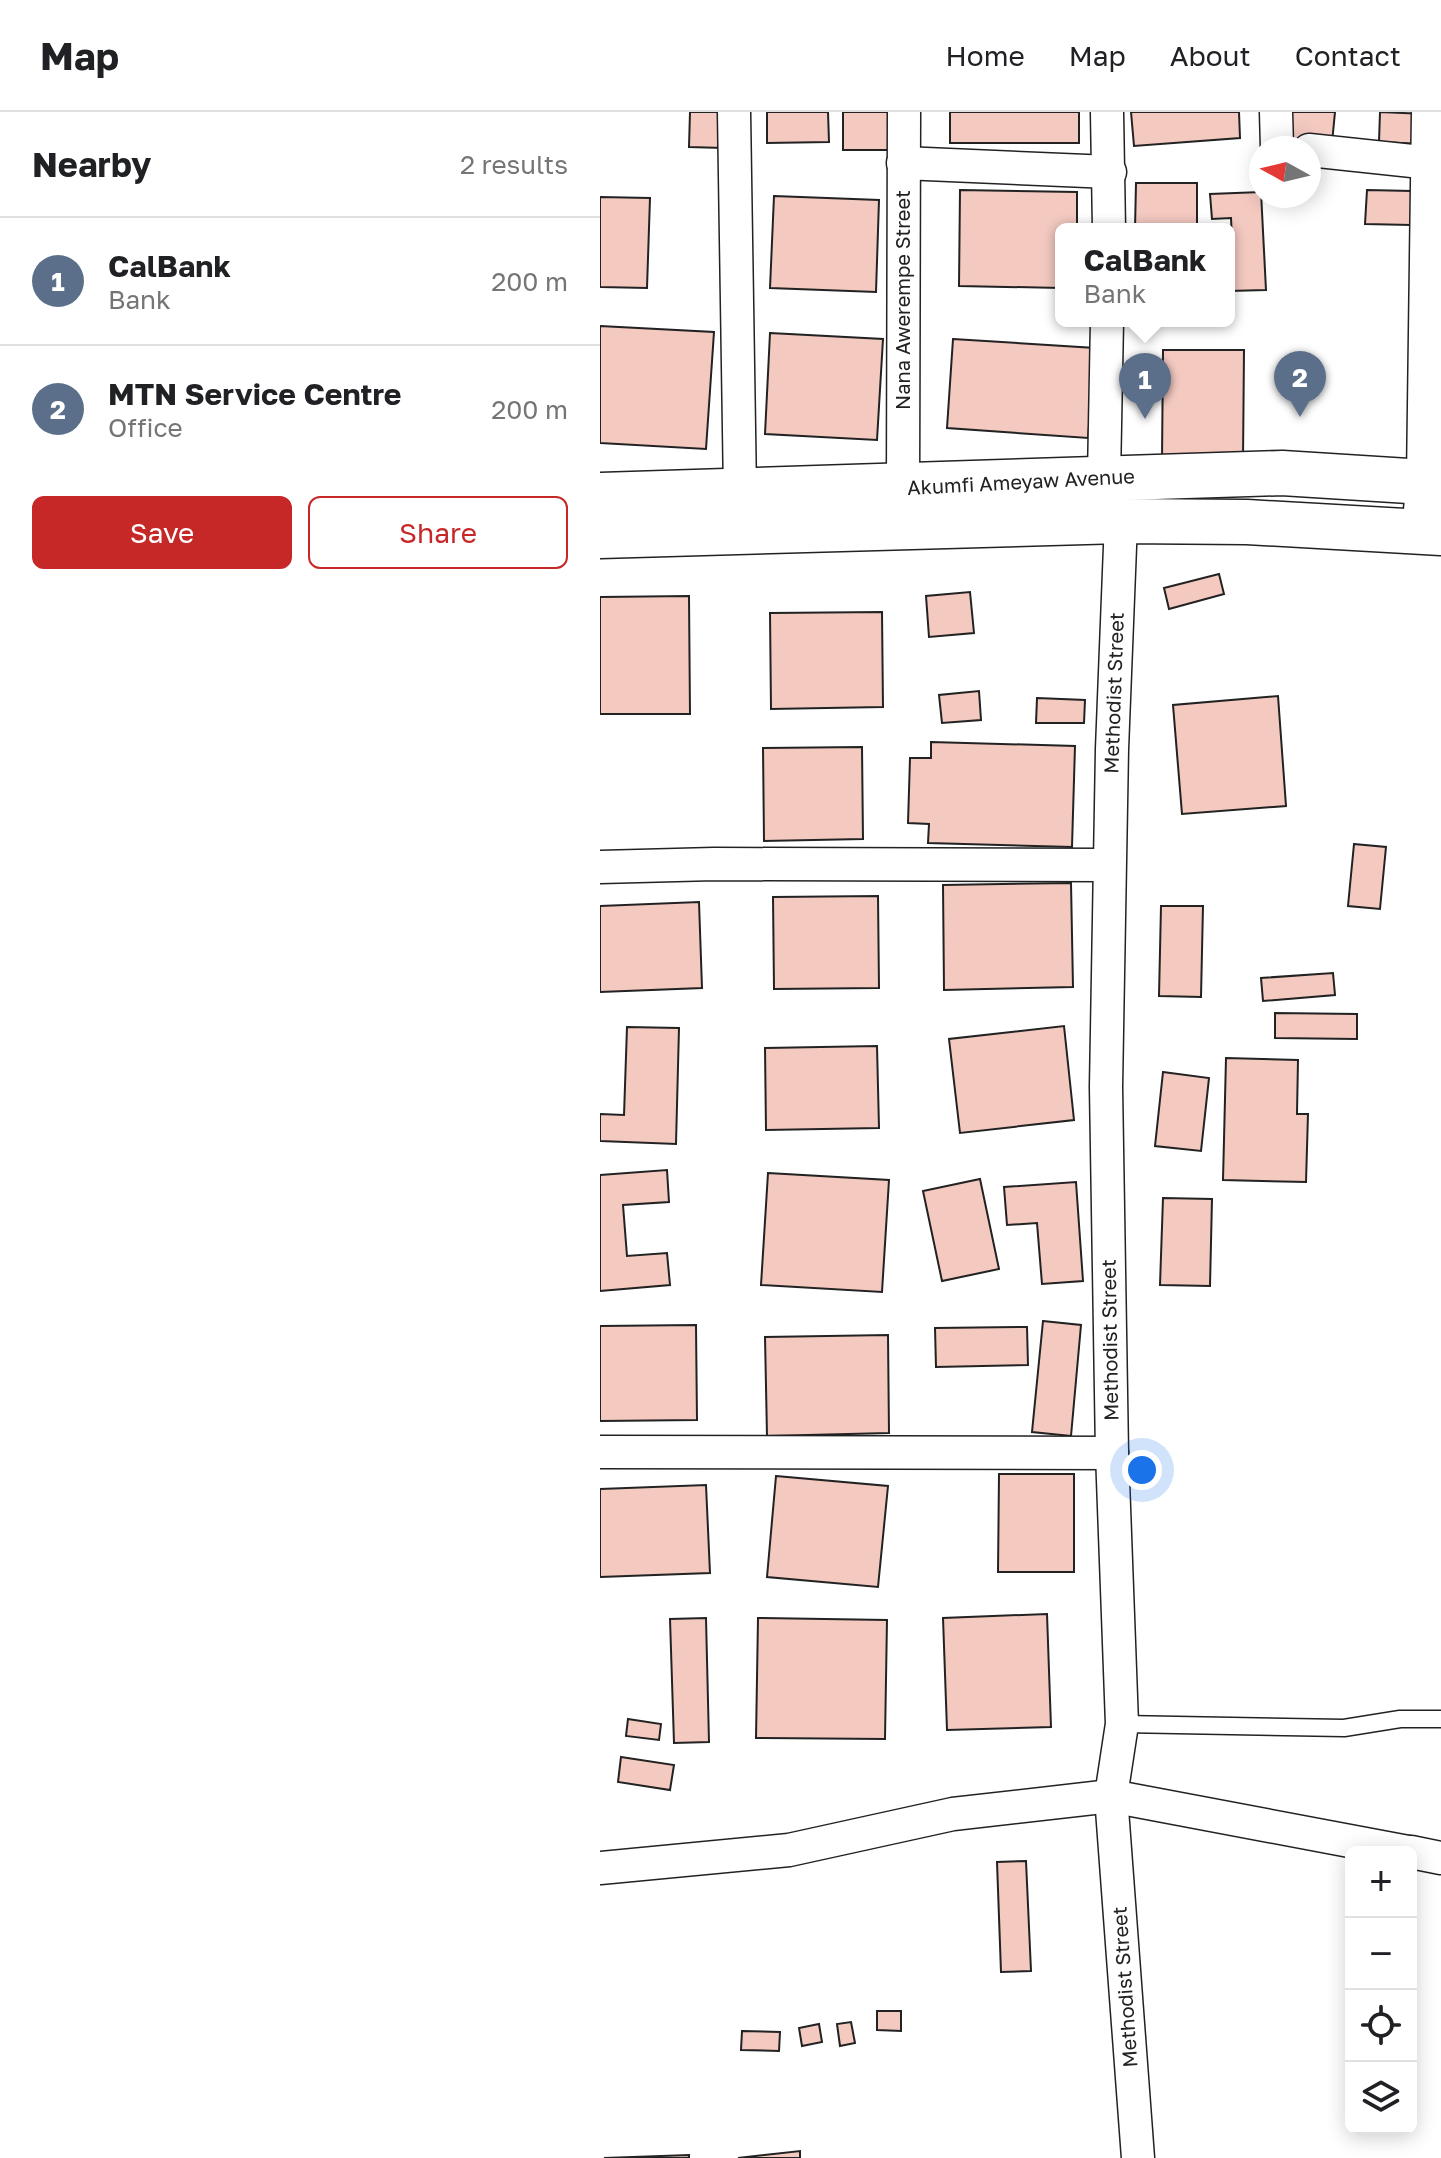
<!DOCTYPE html>
<meta charset="utf-8">
<style>
:root{--surface:#fff;--page:#f6f6f6;--text:#202124;--muted:#757577;--line:#e0e0e0;--accent:#c62828}
body{margin:0;font-family:"Golos Text",sans-serif;background:var(--page);color:var(--text)}
.controls{position:absolute;right:24px;bottom:24px;display:grid;overflow:hidden;border-radius:12px;box-shadow:0 4px 20px #0003}
.controls button{width:72px;height:72px;display:grid;place-items:center;padding:0;border:0;border-bottom:2px solid var(--line);background:var(--surface);color:var(--text);font:40px sans-serif}
.compass{position:absolute;left:649px;top:24px;width:72px;height:72px;border-radius:50%;background:var(--surface);box-shadow:0 4px 20px #0003;rotate:278deg}
.you{position:absolute;left:542px;top:1358px;width:28px;height:28px;margin:-20px;border:6px solid #fff;border-radius:50%;background:#1a73e8;box-shadow:0 0 0 12px #1a73e833}
.badge{display:grid;place-items:center;width:52px;height:52px;border-radius:50%;background:var(--accent);color:#fff;font-size:26px;font-weight:700}
.pin{position:absolute;translate:-50% -66px;filter:drop-shadow(0 2px 4px #0008)}
.pin::after{content:'';position:absolute;top:42px;width:28px;height:24px;background:inherit;clip-path:polygon(0 0,100% 0,50% 100%)}
.popup{position:absolute;left:455px;top:111px;width:180px;height:104px;box-sizing:border-box;display:grid;place-content:center;border-radius:12px;background:var(--surface);filter:drop-shadow(0 2px 6px #0005);font-size:26px;white-space:nowrap;color:var(--muted)}
.popup b{font-size:30px;color:var(--text)}
.popup::after{content:'';position:absolute;left:50%;top:100%;margin-left:-16px;border:16px solid transparent;border-top-color:var(--surface)}
.list{margin:0;padding:0;list-style:none}
h2{display:flex;justify-content:space-between;align-items:center;height:104px;margin:0;padding:0 32px;font-size:34px}
h2 small{font-size:26px;font-weight:400;color:var(--muted)}
.list li{display:grid;grid-template-columns:52px 1fr auto;gap:24px;align-items:center;box-sizing:border-box;height:128px;padding:0 32px;border-top:2px solid var(--line)}
.list b{display:block;font-size:30px;white-space:nowrap}
.list p{margin:0;font-size:26px;white-space:nowrap;color:var(--muted)}
.list em{font-size:26px;font-style:normal;color:var(--muted)}
.actions{display:flex;gap:16px;padding:24px 32px}
.actions a{flex:1;padding:18px 0;border:2px solid var(--accent);border-radius:12px;text-align:center;font-size:28px;color:var(--accent)}
.actions .main{background:var(--accent);color:#fff}
.icon{flex:none;width:44px;height:44px;fill:none;stroke:currentColor;stroke-width:2;stroke-linecap:round;stroke-linejoin:round}
.map{position:relative;flex:none;width:841px;height:2046px;overflow:hidden}
header{display:flex;align-items:center;gap:48px;box-sizing:border-box;height:112px;padding:0 40px;background:var(--surface);border-bottom:2px solid var(--line)}
header strong{font-size:38px}
nav{display:flex;gap:44px;margin-inline-start:auto;font-size:28px}
main{display:flex}
aside{flex:1;background:var(--surface)}
.map>svg:first-child{display:block}
.building{fill:#f3c9c0;stroke:#222;stroke-width:2}
.lines{fill:none;stroke-linecap:round;stroke-linejoin:round}
.service-casing{stroke:#222;stroke-width:19}
.minor-casing{stroke:#222;stroke-width:35}
.tertiary-casing{stroke:#222;stroke-width:43}
.trunk-casing{stroke:#222;stroke-width:47}
.service{stroke:#fff;stroke-width:16}
.minor{stroke:#fff;stroke-width:32}
.tertiary{stroke:#fff;stroke-width:40}
.trunk{stroke:#fff;stroke-width:44}
.labels{text-anchor:middle;stroke-width:6;stroke-linejoin:round;paint-order:stroke}
.street-label{font-size:20px;fill:#222;stroke:#fff}
</style>
<header>
<strong>Map</strong>
<nav><a>Home</a><a>Map</a><a>About</a><a>Contact</a></nav>
</header>
<main>
<aside>
<h2>Nearby<small>2 results</small></h2>
<ul class="list">
<li><span class="badge" style="background:#5c6f8a">1</span><div><b>CalBank</b><p>Bank</p></div><em>200 m</em></li>
<li><span class="badge" style="background:#5c6f8a">2</span><div><b>MTN Service Centre</b><p>Office</p></div><em>200 m</em></li>
</ul>
<div class="actions"><a class="main">Save</a><a>Share</a></div>
</aside>
<div class="map">
<svg width="841" height="2046" viewBox="0 0 841 2046">
<rect width="100%" height="100%" fill="#fff"/>
<!-- building -->
<g class="building">
<path d="M90 0H124L123 36 89 35Z"/>
<path d="M167 0H228L229 30 167 31Z"/>
<rect x="243" y="0" width="45" height="38"/>
<rect x="350" y="0" width="129" height="31"/>
<path d="M531 0H639L640 26 534 34Z"/>
<path d="M692 0H735L732 31 689 27Z"/>
<path d="M780 0 826 2 824 32 779 30Z"/>
<path d="M536 71H597V117H535Z"/>
<path d="M360 78 477 80V117H461V176L359 174Z"/>
<path d="M767 78 812 79 811 113 765 112Z"/>
<path d="M661 80 666 178 629 179V151H633L631 106 612 107 610 82Z"/>
<path d="M174 84 279 88 276 180 170 176Z"/>
<path d="M0 85 50 86 47 176 0 175Z"/>
<path d="M0 214 114 220 106 337 0 331Z"/>
<path d="M170 221 283 227 277 328 165 322Z"/>
<path d="M353 227 495 236 488 326 347 316Z"/>
<path d="M563 238H644L643 349 562 348Z"/>
<path d="M619 462 624 482 569 497 564 476Z"/>
<path d="M370 480 374 521 329 525 326 484Z"/>
<path d="M89 484 90 602H0V485Z"/>
<path d="M282 500 283 595 171 597 170 501Z"/>
<path d="M379 579 381 608 342 611 339 583Z"/>
<path d="M678 584 686 694 582 702 573 593Z"/>
<path d="M437 586 485 588 484 611H436Z"/>
<path d="M331 630 475 634 472 735 328 731 329 712 308 711 310 646H331Z"/>
<path d="M262 635 263 727 164 729 163 636Z"/>
<path d="M754 732 786 735 780 797 748 794Z"/>
<path d="M471 771 473 875 344 878 343 773Z"/>
<path d="M278 784 279 876 174 877 173 785Z"/>
<path d="M99 790 102 876 0 880V794Z"/>
<path d="M561 794H603L601 885 559 884Z"/>
<path d="M733 861 735 883 663 889 661 866Z"/>
<path d="M675 901 757 902V927L675 926Z"/>
<path d="M464 914 474 1008 360 1021 349 927Z"/>
<path d="M27 915 79 916 76 1032 0 1029V1002L24 1003Z"/>
<path d="M277 934 279 1016 166 1018 165 936Z"/>
<path d="M626 946 698 948 697 1002H708L706 1070 623 1068Z"/>
<path d="M563 960 609 966 601 1039 555 1034Z"/>
<path d="M67 1058 69 1090 23 1093 27 1144 67 1141 70 1173 0 1179V1063Z"/>
<path d="M168 1061 289 1068 282 1180 161 1173Z"/>
<path d="M380 1067 399 1157 342 1169 323 1079Z"/>
<path d="M476 1070 483 1169 442 1172 437 1111 407 1113 404 1075Z"/>
<path d="M563 1086 612 1087 610 1174 560 1173Z"/>
<path d="M443 1209 481 1213 471 1324 432 1320Z"/>
<path d="M96 1213 97 1308 0 1309V1214Z"/>
<path d="M427 1215 428 1253 336 1255 335 1216Z"/>
<path d="M288 1223 289 1321 167 1324 165 1225Z"/>
<path d="M399 1362H474V1460H398Z"/>
<path d="M176 1364 288 1374 278 1475 167 1465Z"/>
<path d="M106 1373 110 1461 0 1465V1377Z"/>
<path d="M447 1502 451 1615 347 1618 343 1506Z"/>
<path d="M106 1506 109 1630 74 1631 70 1507Z"/>
<path d="M158 1506 287 1508 285 1627 156 1626Z"/>
<path d="M28 1607 61 1612 59 1628 26 1624Z"/>
<path d="M21 1645 74 1653 70 1678 18 1670Z"/>
<path d="M426 1749 431 1859 401 1860 397 1750Z"/>
<path d="M277 1899H301V1919L277 1918Z"/>
<path d="M251 1910 255 1931 240 1934 237 1912Z"/>
<path d="M219 1912 222 1930 202 1934 199 1916Z"/>
<path d="M142 1919 180 1920 179 1939 141 1938Z"/>
<path d="M200 2039V2046H138Z"/>
<path d="M89 2043V2046H4Z"/>
</g>
<g class="lines">
<defs>
<path id="service" d="M522 1612 744 1616 800 1607H841"/>
<g id="minor">
<path d="M134 0 140 380"/>
<path d="M507 0 509 117"/>
<path d="M676 0 677 36"/>
<path d="M709 38 831 51"/>
<path d="M303 51 510 60"/>
<path d="M504 365 507 209"/>
<path d="M303 375 304 0"/>
<path d="M521 409 512 637 506 975 512 1341 522 1612 511 1684 538 2046"/>
<path d="M0 755 114 752 509 753"/>
<path d="M0 1340 512 1341"/>
<path d="M811 1740 841 1746"/>
<path d="M0 1756 189 1738 353 1702 511 1684 808 1740"/>
</g>
<path id="tertiary" d="M822 418 827 368 832 0"/>
<g id="trunk">
<path d="M0 383 682 361 841 371"/>
<path d="M0 424 521 409 647 410 841 421"/>
</g>
</defs>
<!-- service casing -->
<use href="#service" class="service-casing"/>
<!-- minor casing -->
<use href="#minor" class="minor-casing"/>
<!-- tertiary casing -->
<use href="#tertiary" class="tertiary-casing"/>
<!-- trunk casing -->
<use href="#trunk" class="trunk-casing"/>
<!-- service -->
<use href="#service" class="service"/>
<!-- minor -->
<use href="#minor" class="minor"/>
<!-- tertiary -->
<use href="#tertiary" class="tertiary"/>
<!-- trunk -->
<use href="#trunk" class="trunk"/>
</g>
<g class="labels">
<!-- street labels -->
<g class="street-label">
<text transform="translate(303 188) rotate(-90)" y="7">Nana Awerempe Street</text>
<text transform="translate(421 370) rotate(-3)" y="7">Akumfi Ameyaw Avenue</text>
<text transform="translate(514 581) rotate(-88)" y="7">Methodist Street</text>
<text transform="translate(510 1228) rotate(-91)" y="7">Methodist Street</text>
<text transform="translate(525 1875) rotate(-94)" y="7">Methodist Street</text>
</g>
</g>
</svg>
<div class="controls">
<button>+</button>
<button>−</button>
<button><svg class="icon" aria-label="locate" viewBox="0 0 24 24"><circle cx="12" cy="12" r="6"/><path d="M12 2v4M12 18v4M2 12h4M18 12h4"/></svg></button>
<button><svg class="icon" aria-label="layers" viewBox="0 0 24 24"><path d="M12 4l9 5-9 5-9-5zM3 14l9 5 9-5"/></svg></button>
</div>
<svg class="compass" viewBox="-18 -18 36 36"><path d="M0-13l5 13h-10z" fill="#e53935"/><path d="M0 13l5-13h-10z" fill="#757577"/></svg>
<div class="you"></div>
<div class="pin badge" style="left:545px;top:307px;background:#5c6f8a">1</div>
<div class="popup"><b>CalBank</b>Bank</div>
<div class="pin badge" style="left:700px;top:305px;background:#5c6f8a">2</div>
</div>
</main>
